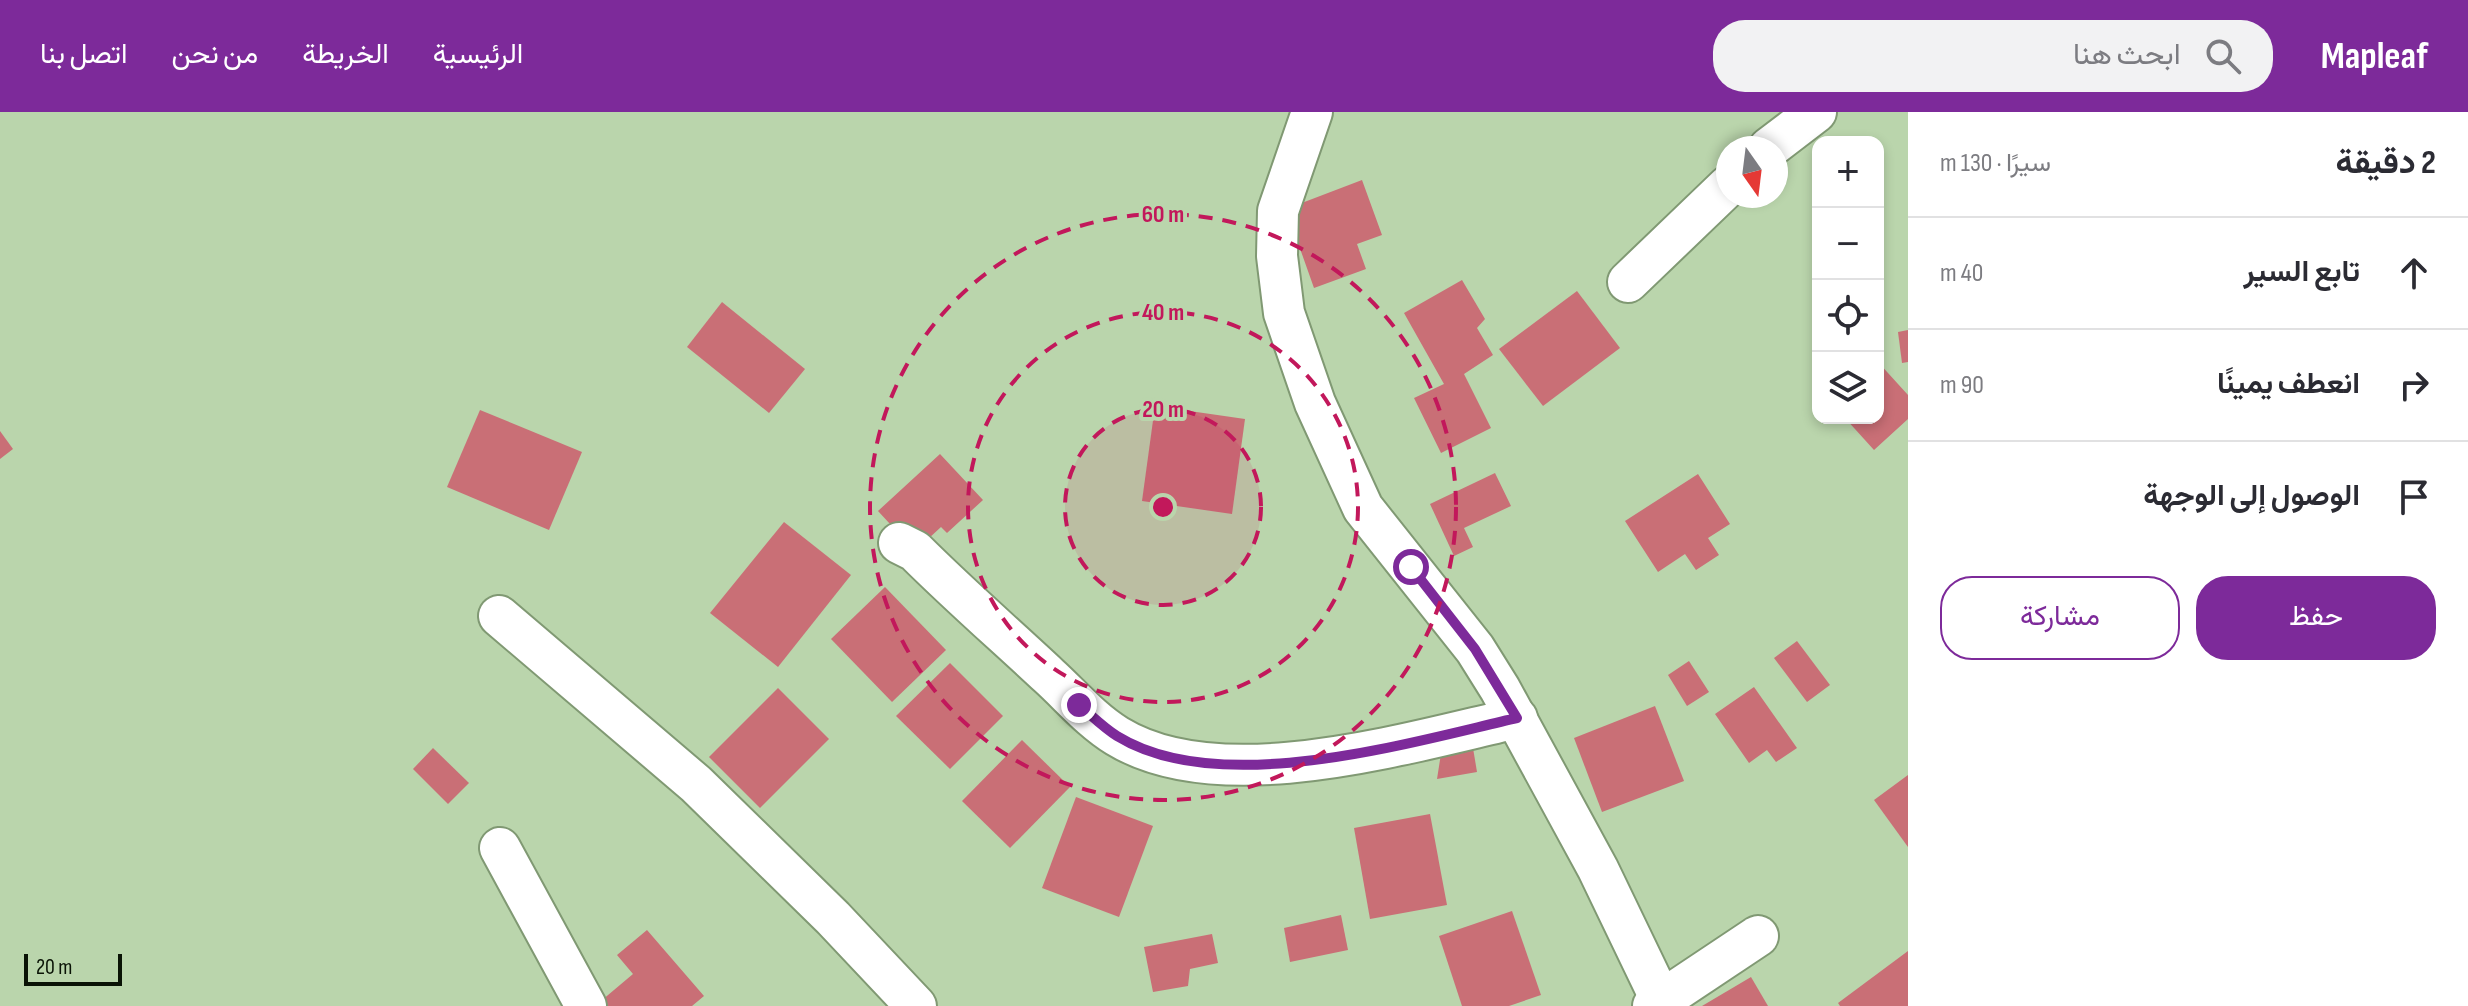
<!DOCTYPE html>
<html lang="ar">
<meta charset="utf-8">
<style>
:root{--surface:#fff;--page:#f2f2f3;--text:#2b2b33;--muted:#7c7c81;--line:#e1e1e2;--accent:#7d2a9a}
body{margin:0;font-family:"Sofia Sans Condensed",Vazirmatn,sans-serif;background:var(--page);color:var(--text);direction:rtl}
.controls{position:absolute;right:24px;top:24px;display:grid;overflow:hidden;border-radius:16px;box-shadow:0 4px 12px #0003}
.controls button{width:72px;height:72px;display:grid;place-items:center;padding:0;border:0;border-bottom:2px solid var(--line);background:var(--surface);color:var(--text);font:40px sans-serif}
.compass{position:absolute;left:1716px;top:24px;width:72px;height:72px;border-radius:50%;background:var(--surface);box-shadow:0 4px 12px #0003;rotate:166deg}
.scale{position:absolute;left:24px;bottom:20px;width:98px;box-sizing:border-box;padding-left:8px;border:4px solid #0a1306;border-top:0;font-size:22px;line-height:28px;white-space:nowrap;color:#0a1306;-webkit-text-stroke:6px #bad5ac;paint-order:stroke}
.stop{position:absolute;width:24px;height:24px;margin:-18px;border:6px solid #7d2a9a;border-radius:50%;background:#fff}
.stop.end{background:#7d2a9a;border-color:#fff;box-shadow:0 2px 8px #0008}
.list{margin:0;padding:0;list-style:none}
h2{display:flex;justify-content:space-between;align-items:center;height:104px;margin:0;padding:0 32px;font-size:34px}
h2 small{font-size:26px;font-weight:400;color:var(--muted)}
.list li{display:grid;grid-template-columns:52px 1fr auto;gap:24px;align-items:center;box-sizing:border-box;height:112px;padding:0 32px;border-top:2px solid var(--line)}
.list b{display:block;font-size:30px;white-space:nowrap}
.list em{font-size:26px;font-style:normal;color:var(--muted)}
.actions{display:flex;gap:16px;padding:24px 32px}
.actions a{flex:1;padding:18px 0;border:2px solid var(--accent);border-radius:32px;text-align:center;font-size:28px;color:var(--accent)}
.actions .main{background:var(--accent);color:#fff}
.icon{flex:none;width:44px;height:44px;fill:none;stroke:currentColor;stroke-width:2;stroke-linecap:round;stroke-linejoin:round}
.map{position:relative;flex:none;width:1908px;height:894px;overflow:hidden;direction:ltr}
header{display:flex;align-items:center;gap:48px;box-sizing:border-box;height:112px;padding:0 40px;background:var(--accent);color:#fff}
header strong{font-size:38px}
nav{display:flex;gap:44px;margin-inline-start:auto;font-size:28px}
.search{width:560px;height:72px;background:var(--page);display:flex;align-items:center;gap:20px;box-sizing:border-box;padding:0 28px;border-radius:32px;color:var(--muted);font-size:30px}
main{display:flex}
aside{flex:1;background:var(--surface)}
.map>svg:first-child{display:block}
.building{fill:#c96f76}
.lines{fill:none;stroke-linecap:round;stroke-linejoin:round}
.minor-casing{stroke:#809973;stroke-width:44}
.minor{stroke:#fff;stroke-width:40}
.route{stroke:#7d2a9a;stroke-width:10}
.ring{fill:none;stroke:#c2185b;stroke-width:4;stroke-dasharray:14 10}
.centre{fill:#c2185b;stroke:#bad5ac;stroke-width:4}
.ring-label{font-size:24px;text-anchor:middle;font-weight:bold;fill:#c2185b;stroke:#bad5ac;stroke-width:8;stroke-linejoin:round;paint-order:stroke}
</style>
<header>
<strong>Mapleaf</strong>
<div class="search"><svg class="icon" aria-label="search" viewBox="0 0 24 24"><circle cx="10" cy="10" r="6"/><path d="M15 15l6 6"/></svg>ابحث هنا</div>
<nav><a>الرئيسية</a><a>الخريطة</a><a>من نحن</a><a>اتصل بنا</a></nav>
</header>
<main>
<aside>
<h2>2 دقيقة<small>سيرًا · 130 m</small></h2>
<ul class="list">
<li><svg class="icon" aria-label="ahead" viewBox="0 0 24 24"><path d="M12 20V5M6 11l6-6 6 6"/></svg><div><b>تابع السير</b></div><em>40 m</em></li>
<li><svg class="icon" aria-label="right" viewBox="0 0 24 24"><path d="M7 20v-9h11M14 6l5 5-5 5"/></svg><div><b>انعطف يمينًا</b></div><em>90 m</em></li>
<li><svg class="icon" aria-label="arrive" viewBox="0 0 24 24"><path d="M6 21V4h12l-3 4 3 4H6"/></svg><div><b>الوصول إلى الوجهة</b></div></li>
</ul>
<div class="actions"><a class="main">حفظ</a><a>مشاركة</a></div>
</aside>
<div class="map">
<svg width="1908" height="894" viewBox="0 0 1908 894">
<rect width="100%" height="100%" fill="#bad5ac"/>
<!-- building -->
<g class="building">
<path d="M1362 68 1382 123 1357 132 1366 157 1314 176 1286 97Z"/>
<path d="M1462 168 1485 207 1477 216 1493 243 1464 262 1491 316 1441 341 1414 286 1444 272 1404 201Z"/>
<path d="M1577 179 1620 236 1543 294 1499 237Z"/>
<path d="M722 190 805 257 769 301 687 235Z"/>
<path d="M1908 218V250L1902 251 1898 220Z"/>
<path d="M1878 250 1908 283V307L1874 338 1845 306H1878Z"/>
<path d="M1155 294 1245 307 1232 402 1142 389Z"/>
<path d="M480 298 582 340 549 418 447 375Z"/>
<path d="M0 319 13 337 0 347Z"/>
<path d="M940 342 983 388 947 421 941 415 915 439 878 399Z"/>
<path d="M1495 361 1511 394 1464 416 1473 435 1454 444 1430 392Z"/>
<path d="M1698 362 1730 412 1708 426 1719 443 1696 458 1685 442 1658 460 1625 409Z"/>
<path d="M784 410 851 463 778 555 710 501Z"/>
<path d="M885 475 946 538 892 590 831 527Z"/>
<path d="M1797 529 1830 573 1807 590 1774 546Z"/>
<path d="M1689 549 1709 580 1687 594 1668 563Z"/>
<path d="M950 551 1003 604 950 657 896 604Z"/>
<path d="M1754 575 1797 636 1776 650 1767 638 1749 651 1715 602Z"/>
<path d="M778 576 829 627 760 696 709 645Z"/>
<path d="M1655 594 1684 669 1602 700 1574 626Z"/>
<path d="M1022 628 1070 675 1010 736 962 689Z"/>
<path d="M1472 630 1477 660 1437 667 1442 635Z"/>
<path d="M433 636 469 671 448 692 413 657Z"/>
<path d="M1908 663V735L1874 688Z"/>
<path d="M1076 685 1153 714 1119 805 1042 776Z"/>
<path d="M1430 702 1447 793 1370 807 1354 716Z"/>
<path d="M1512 799 1541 883 1509 894H1462L1439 824Z"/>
<path d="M1341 803 1348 838 1290 850 1284 816Z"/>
<path d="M647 818 704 884 692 894H595L633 862 617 843Z"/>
<path d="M1212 822 1218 851 1190 857 1188 874 1153 880 1144 835Z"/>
<path d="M1908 839V894H1840L1838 891Z"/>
<path d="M1751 865 1768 894H1702Z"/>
</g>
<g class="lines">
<defs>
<g id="minor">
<path d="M1312 0 1278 99 1277 144 1284 201 1315 291 1363 396 1475 537 1500 577 1598 757 1661 888"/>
<path d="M1769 36 1816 0"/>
<path d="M1628 170 1728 74"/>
<path d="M899 431 915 439C958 482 1004 522 1049 564 1071 584 1091 608 1117 624 1220 687 1406 631 1517 606"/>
<path d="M499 504 696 672 833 806 916 894"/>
<path d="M500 736 586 894"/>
<path d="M1653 894 1758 824"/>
</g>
</defs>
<!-- minor casing -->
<use href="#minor" class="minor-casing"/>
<!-- minor -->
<use href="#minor" class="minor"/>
</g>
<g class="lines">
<!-- route -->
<path class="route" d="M1079 593C1091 603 1104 616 1117 624 1219 687 1407 631 1517 606L1475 537 1411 455"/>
</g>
<!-- distance rings -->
<circle cx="1163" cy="395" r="98" fill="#c2185b" fill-opacity=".12"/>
<g class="ring">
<circle cx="1163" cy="395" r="98"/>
<circle cx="1163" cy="395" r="195"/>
<circle cx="1163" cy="395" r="293"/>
</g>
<circle cx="1163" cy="395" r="12" class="centre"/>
<g class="ring-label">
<text x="1163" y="110">60 m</text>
<text x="1163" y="208">40 m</text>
<text x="1163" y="305">20 m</text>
</g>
</svg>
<div class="controls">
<button>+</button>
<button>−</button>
<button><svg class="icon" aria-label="locate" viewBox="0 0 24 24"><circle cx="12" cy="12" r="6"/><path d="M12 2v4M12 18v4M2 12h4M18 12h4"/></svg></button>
<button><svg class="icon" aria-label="layers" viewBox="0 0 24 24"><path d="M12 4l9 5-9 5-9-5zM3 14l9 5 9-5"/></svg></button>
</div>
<svg class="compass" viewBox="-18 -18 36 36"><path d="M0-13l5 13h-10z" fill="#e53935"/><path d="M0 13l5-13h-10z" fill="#7c7c81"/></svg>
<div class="scale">20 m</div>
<div class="stop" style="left:1411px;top:455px"></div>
<div class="stop end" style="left:1079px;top:593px"></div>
</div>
</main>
